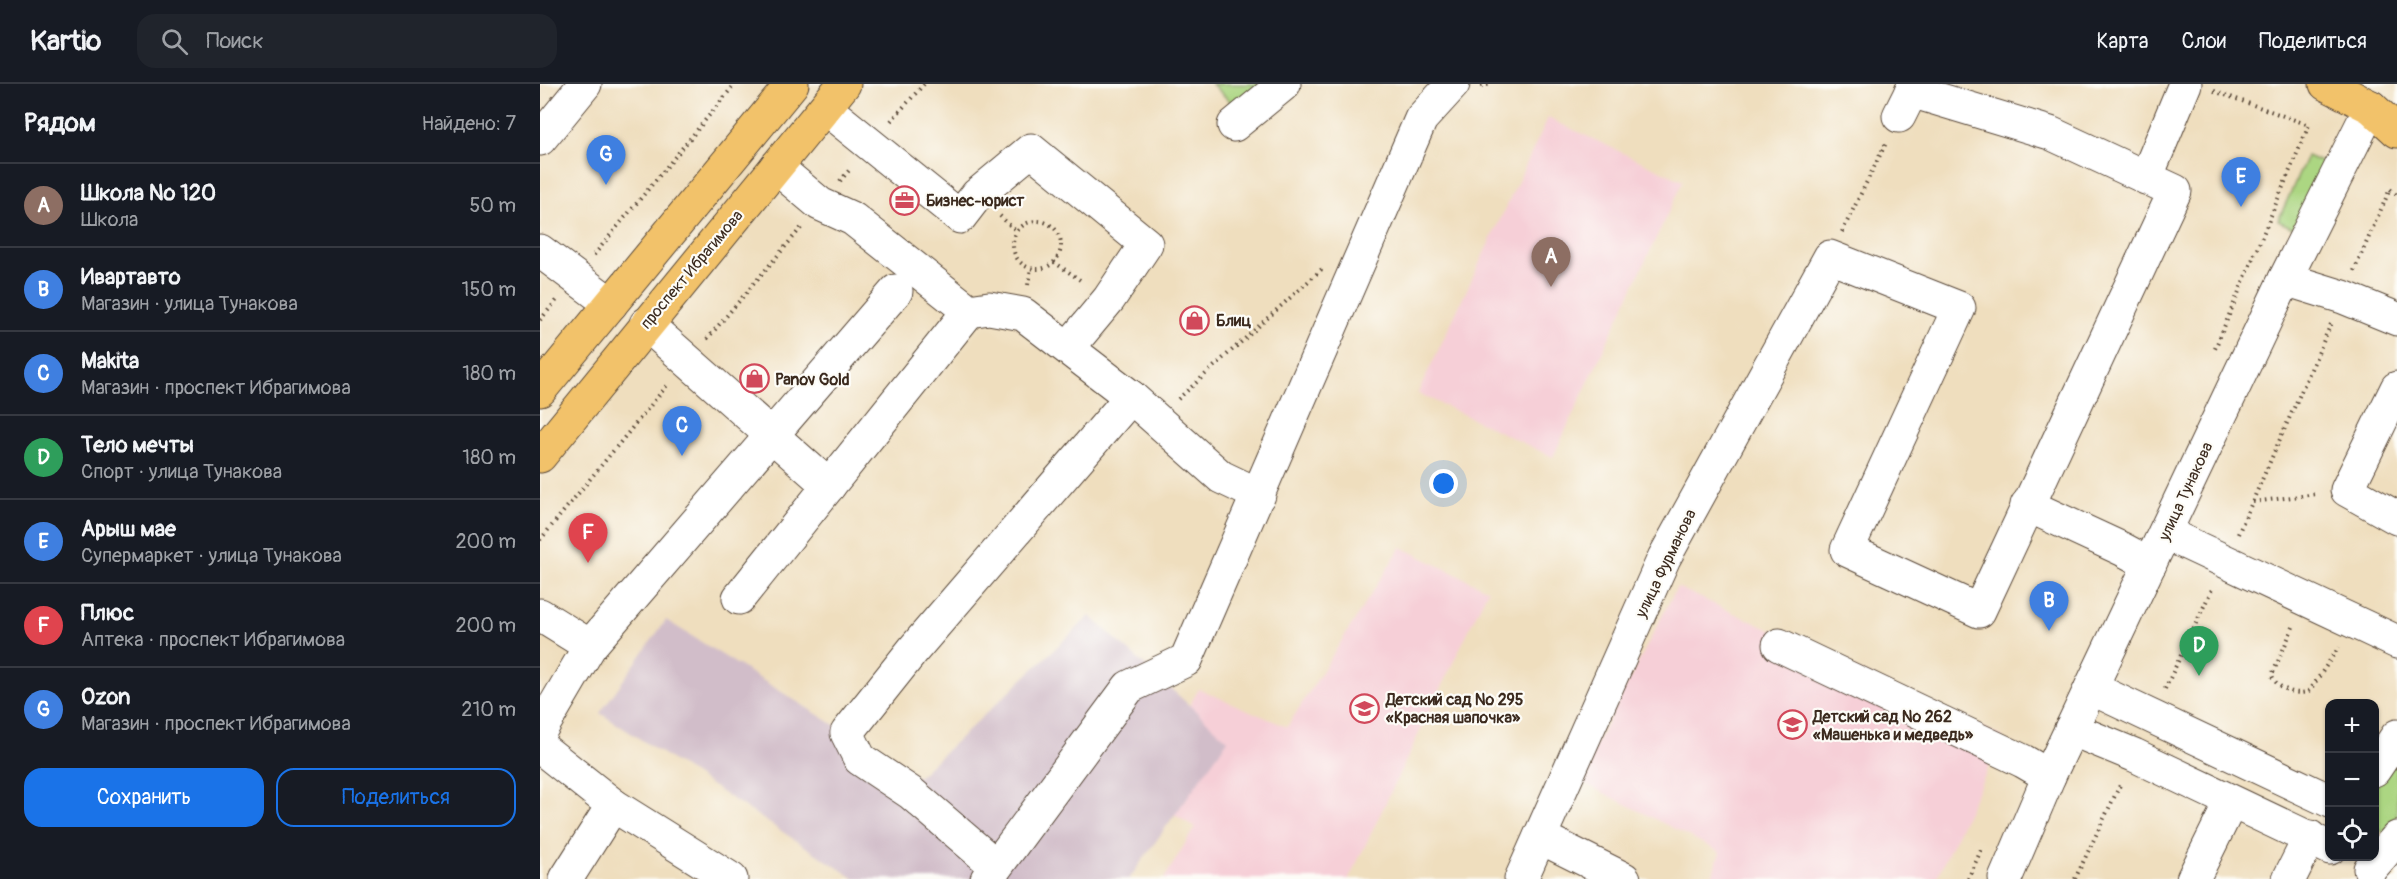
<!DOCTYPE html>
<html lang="ru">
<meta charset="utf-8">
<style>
:root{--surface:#171b24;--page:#20242c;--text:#f1f3f6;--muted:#9ea1a6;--line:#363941;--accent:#1a73e8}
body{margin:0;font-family:Pangolin,sans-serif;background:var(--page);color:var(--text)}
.controls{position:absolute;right:18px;bottom:18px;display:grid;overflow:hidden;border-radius:12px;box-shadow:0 2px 4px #0004}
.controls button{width:54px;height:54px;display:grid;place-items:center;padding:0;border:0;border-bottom:2px solid var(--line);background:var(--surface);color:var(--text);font:30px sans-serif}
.you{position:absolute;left:904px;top:400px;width:21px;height:21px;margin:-15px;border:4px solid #fff;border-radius:50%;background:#1a73e8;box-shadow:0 0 0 9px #1a73e833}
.badge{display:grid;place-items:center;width:39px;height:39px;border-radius:50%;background:var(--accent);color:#fff;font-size:20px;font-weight:700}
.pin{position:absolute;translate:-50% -50px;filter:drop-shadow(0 2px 3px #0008)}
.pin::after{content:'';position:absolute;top:32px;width:21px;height:18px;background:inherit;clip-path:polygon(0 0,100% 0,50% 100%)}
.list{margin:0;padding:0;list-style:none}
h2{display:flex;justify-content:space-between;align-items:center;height:78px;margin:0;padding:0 24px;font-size:26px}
h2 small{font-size:20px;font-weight:400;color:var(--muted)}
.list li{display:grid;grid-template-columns:39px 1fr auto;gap:18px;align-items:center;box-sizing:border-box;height:84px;padding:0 24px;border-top:2px solid var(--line)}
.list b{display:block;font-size:22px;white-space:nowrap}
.list p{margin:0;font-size:20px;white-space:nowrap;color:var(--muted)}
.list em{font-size:20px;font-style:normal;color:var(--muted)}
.actions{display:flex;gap:12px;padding:18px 24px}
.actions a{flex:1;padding:14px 0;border:2px solid var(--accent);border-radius:18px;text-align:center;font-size:21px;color:var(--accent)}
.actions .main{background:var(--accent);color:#fff}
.icon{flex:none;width:33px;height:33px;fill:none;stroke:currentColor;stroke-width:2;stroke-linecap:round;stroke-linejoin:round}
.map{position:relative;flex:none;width:1857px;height:795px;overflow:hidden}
header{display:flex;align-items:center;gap:36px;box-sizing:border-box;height:84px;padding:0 30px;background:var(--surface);border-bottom:2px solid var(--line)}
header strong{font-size:28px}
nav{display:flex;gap:33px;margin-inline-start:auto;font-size:21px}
.search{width:420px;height:54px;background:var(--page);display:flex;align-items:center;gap:15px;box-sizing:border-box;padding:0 21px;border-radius:18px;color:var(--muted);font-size:22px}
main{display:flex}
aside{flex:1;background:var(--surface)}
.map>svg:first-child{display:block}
.built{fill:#f6cfd7}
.industrial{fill:#d1bdc9}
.green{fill:#acd682;stroke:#748050;stroke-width:1.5}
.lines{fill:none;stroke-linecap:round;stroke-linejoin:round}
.minor-casing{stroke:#564536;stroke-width:35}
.major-casing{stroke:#564536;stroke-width:35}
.path{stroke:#564536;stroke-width:4;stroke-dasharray:1.5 4.5;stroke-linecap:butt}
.minor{stroke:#fff;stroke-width:33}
.major{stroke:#f2c26a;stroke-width:33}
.labels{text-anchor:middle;stroke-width:4.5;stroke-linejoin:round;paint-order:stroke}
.poi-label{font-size:16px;font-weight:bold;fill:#3b2a1e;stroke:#fdfcf7;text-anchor:start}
.street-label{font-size:16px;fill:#3b2a1e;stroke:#fdfcf7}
</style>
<header>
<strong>Kartio</strong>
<div class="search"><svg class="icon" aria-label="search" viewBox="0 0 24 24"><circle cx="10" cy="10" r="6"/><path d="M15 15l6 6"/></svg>Поиск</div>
<nav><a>Карта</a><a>Слои</a><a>Поделиться</a></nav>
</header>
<main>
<aside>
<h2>Рядом<small>Найдено: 7</small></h2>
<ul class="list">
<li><span class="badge" style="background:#8d6e63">A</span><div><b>Школа № 120</b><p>Школа</p></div><em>50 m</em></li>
<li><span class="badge" style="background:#3f7fe0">B</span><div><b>Ивартавто</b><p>Магазин · улица Тунакова</p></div><em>150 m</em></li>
<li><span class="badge" style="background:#3f7fe0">C</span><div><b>Makita</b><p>Магазин · проспект Ибрагимова</p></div><em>180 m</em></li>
<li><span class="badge" style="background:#2e9e5b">D</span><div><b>Тело мечты</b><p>Спорт · улица Тунакова</p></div><em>180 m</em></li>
<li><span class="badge" style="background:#3f7fe0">E</span><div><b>Арыш мае</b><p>Супермаркет · улица Тунакова</p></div><em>200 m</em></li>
<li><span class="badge" style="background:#e0444e">F</span><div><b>Плюс</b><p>Аптека · проспект Ибрагимова</p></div><em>200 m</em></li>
<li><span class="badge" style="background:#3f7fe0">G</span><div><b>Ozon</b><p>Магазин · проспект Ибрагимова</p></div><em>210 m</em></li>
</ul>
<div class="actions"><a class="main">Сохранить</a><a>Поделиться</a></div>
</aside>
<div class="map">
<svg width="1857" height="795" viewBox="0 0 1857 795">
<rect width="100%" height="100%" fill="#fdfcf7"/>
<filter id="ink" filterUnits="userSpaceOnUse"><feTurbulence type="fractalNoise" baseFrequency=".0167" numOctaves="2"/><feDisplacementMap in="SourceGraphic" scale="12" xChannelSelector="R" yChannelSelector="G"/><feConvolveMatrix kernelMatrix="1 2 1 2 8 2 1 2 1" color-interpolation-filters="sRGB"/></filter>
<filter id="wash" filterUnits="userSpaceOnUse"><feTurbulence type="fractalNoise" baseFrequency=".008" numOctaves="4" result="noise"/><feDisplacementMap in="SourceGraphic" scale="24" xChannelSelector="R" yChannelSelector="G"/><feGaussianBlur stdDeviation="1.35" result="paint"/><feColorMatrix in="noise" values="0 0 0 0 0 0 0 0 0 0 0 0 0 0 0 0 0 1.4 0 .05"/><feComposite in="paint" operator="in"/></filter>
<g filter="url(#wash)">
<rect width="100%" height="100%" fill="#efdebe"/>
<!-- built -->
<g class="built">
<path d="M1008 34 1143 97 1013 373 878 309Z"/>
<path d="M861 463 948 506 809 795H624L655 743 597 709 659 605 747 643Z"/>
<path d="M1137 503 1463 653 1396 795H1171L1180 768 1038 696Z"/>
</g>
<!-- industrial -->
<path class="industrial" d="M550 532 688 656 589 795H315L60 629 126 536 378 693Z"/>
<!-- green -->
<g class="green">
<path d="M672 0H738L708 35Z"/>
<path d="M1767 72 1783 79 1753 144 1738 137Z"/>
<path d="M1857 670V738L1847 751 1835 742 1834 703Z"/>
</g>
</g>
<g filter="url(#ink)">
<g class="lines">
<defs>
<g id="minor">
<path d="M285 24 420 133 437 111 491 66 606 160 569 215 529 263"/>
<path d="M1359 32 1375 0"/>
<path d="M694 41 744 0"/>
<path d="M0 55 45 0"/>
<path d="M236 83 280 120 313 135 429 227 449 224 483 230 591 313 681 393 719 411"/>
<path d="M1606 94 1645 0"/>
<path d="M0 167 71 220"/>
<path d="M1745 195 1803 213 1857 235"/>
<path d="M106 240 289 402"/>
<path d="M1857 304 1807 406 1857 434"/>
<path d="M1487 421 1582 465 1610 480"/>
<path d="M1625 449 1857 558"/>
<path d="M199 514 429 227"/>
<path d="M0 531 50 562 0 647"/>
<path d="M1239 561 1483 677 1509 692"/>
<path d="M50 562 356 207"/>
<path d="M1551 604 1790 717"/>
<path d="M1531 645 1594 671 1790 764"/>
<path d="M0 663 73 721 26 795"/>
<path d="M1834 686 1857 652"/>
<path d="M73 721 191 795"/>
<path d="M1000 753 1084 795"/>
<path d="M456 782 371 709 320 675 307 649 374 565 591 313"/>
<path d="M1830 785 1857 754"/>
<path d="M447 795 589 603 646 576 881 35 913 0"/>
<path d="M981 795 1124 474 1290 173 1419 224 1307 466 1439 527 1635 107 1510 49 1371 7"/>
<path d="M1465 795 1509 692 1745 195 1831 23"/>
<path d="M1653 795 1691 718"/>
<path d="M1749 795 1770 753"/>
</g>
<g id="major">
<path d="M1786 0 1831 23 1857 47"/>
<path d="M0 306 252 0"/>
<path d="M0 372 304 0"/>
</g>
</defs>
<!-- minor casing -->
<use href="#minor" class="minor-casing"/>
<!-- major casing -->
<use href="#major" class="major-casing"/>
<!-- path -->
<g class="path">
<path d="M941 2 952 0"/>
<path d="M1674 7 1769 41 1674 267"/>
<path d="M351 37 384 0"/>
<path d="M300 97 311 84"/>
<path d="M460 132 477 148"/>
<circle cx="497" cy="161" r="24"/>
<path d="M1302 148 1347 57"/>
<path d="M54 171 195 0"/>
<path d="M514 178 543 198"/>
<path d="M1814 187 1850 105 1857 111"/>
<path d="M488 201 491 184"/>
<path d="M0 236 17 216"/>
<path d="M167 255 261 144"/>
<path d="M638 315 782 185"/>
<path d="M1713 418 1777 410"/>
<path d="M1698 450 1791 240"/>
<path d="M0 456 129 299"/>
<path d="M1753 543 1732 591C1735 604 1759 614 1770 606L1799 563"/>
<path d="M1625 605 1673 503"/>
<path d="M1428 795 1442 764"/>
<path d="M1535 795 1581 699"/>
</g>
<!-- minor -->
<use href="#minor" class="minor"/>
<!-- major -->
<use href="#major" class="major"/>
</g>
</g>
<!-- icons -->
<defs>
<symbol id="office-ring" viewBox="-11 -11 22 22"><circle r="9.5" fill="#fdfcf7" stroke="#d1495b" stroke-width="1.5"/><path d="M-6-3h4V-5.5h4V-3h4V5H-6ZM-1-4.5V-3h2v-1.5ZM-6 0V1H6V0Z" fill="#d1495b"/></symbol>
<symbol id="shop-ring" viewBox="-11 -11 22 22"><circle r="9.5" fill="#fdfcf7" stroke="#d1495b" stroke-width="1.5"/><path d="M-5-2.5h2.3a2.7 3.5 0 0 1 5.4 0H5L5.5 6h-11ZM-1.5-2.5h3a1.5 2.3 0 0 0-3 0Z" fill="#d1495b"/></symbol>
<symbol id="school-ring" viewBox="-11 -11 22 22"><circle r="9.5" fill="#fdfcf7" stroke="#d1495b" stroke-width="1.5"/><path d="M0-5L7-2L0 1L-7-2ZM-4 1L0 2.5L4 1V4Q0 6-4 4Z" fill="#d1495b"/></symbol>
</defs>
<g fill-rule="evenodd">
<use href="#office-ring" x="348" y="100" width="33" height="33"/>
<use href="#shop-ring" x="638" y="220" width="33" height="33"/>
<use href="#shop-ring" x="198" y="278" width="33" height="33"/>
<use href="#school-ring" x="808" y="608" width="33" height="33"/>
<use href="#school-ring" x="1236" y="624" width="33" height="33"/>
</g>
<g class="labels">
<!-- poi labels -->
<g class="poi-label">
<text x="386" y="122">Бизнес-юрист</text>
<text x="676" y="242">Блиц</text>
<text x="235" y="301">Panov Gold</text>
<text x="846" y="621">Детский сад № 295<tspan x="846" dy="18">«Красная шапочка»</tspan></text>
<text x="1273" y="638">Детский сад № 262<tspan x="1273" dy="18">«Машенька и медведь»</tspan></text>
</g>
<!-- street labels -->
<g class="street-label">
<text transform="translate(151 185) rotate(-50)" y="6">проспект Ибрагимова</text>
<text transform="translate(1645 407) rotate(-65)" y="6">улица Тунакова</text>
<text transform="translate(1125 479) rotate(-64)" y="6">улица Фурманова</text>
</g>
</g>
</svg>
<div class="controls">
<button>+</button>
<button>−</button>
<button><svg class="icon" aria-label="locate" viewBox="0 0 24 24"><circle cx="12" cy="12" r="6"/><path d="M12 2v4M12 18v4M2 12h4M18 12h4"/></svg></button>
</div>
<div class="you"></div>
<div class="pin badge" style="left:1011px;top:203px;background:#8d6e63">A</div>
<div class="pin badge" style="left:1509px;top:547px;background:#3f7fe0">B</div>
<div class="pin badge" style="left:142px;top:372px;background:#3f7fe0">C</div>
<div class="pin badge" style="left:1659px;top:592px;background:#2e9e5b">D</div>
<div class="pin badge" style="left:1701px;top:123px;background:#3f7fe0">E</div>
<div class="pin badge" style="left:48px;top:479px;background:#e0444e">F</div>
<div class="pin badge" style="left:66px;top:101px;background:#3f7fe0">G</div>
</div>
</main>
